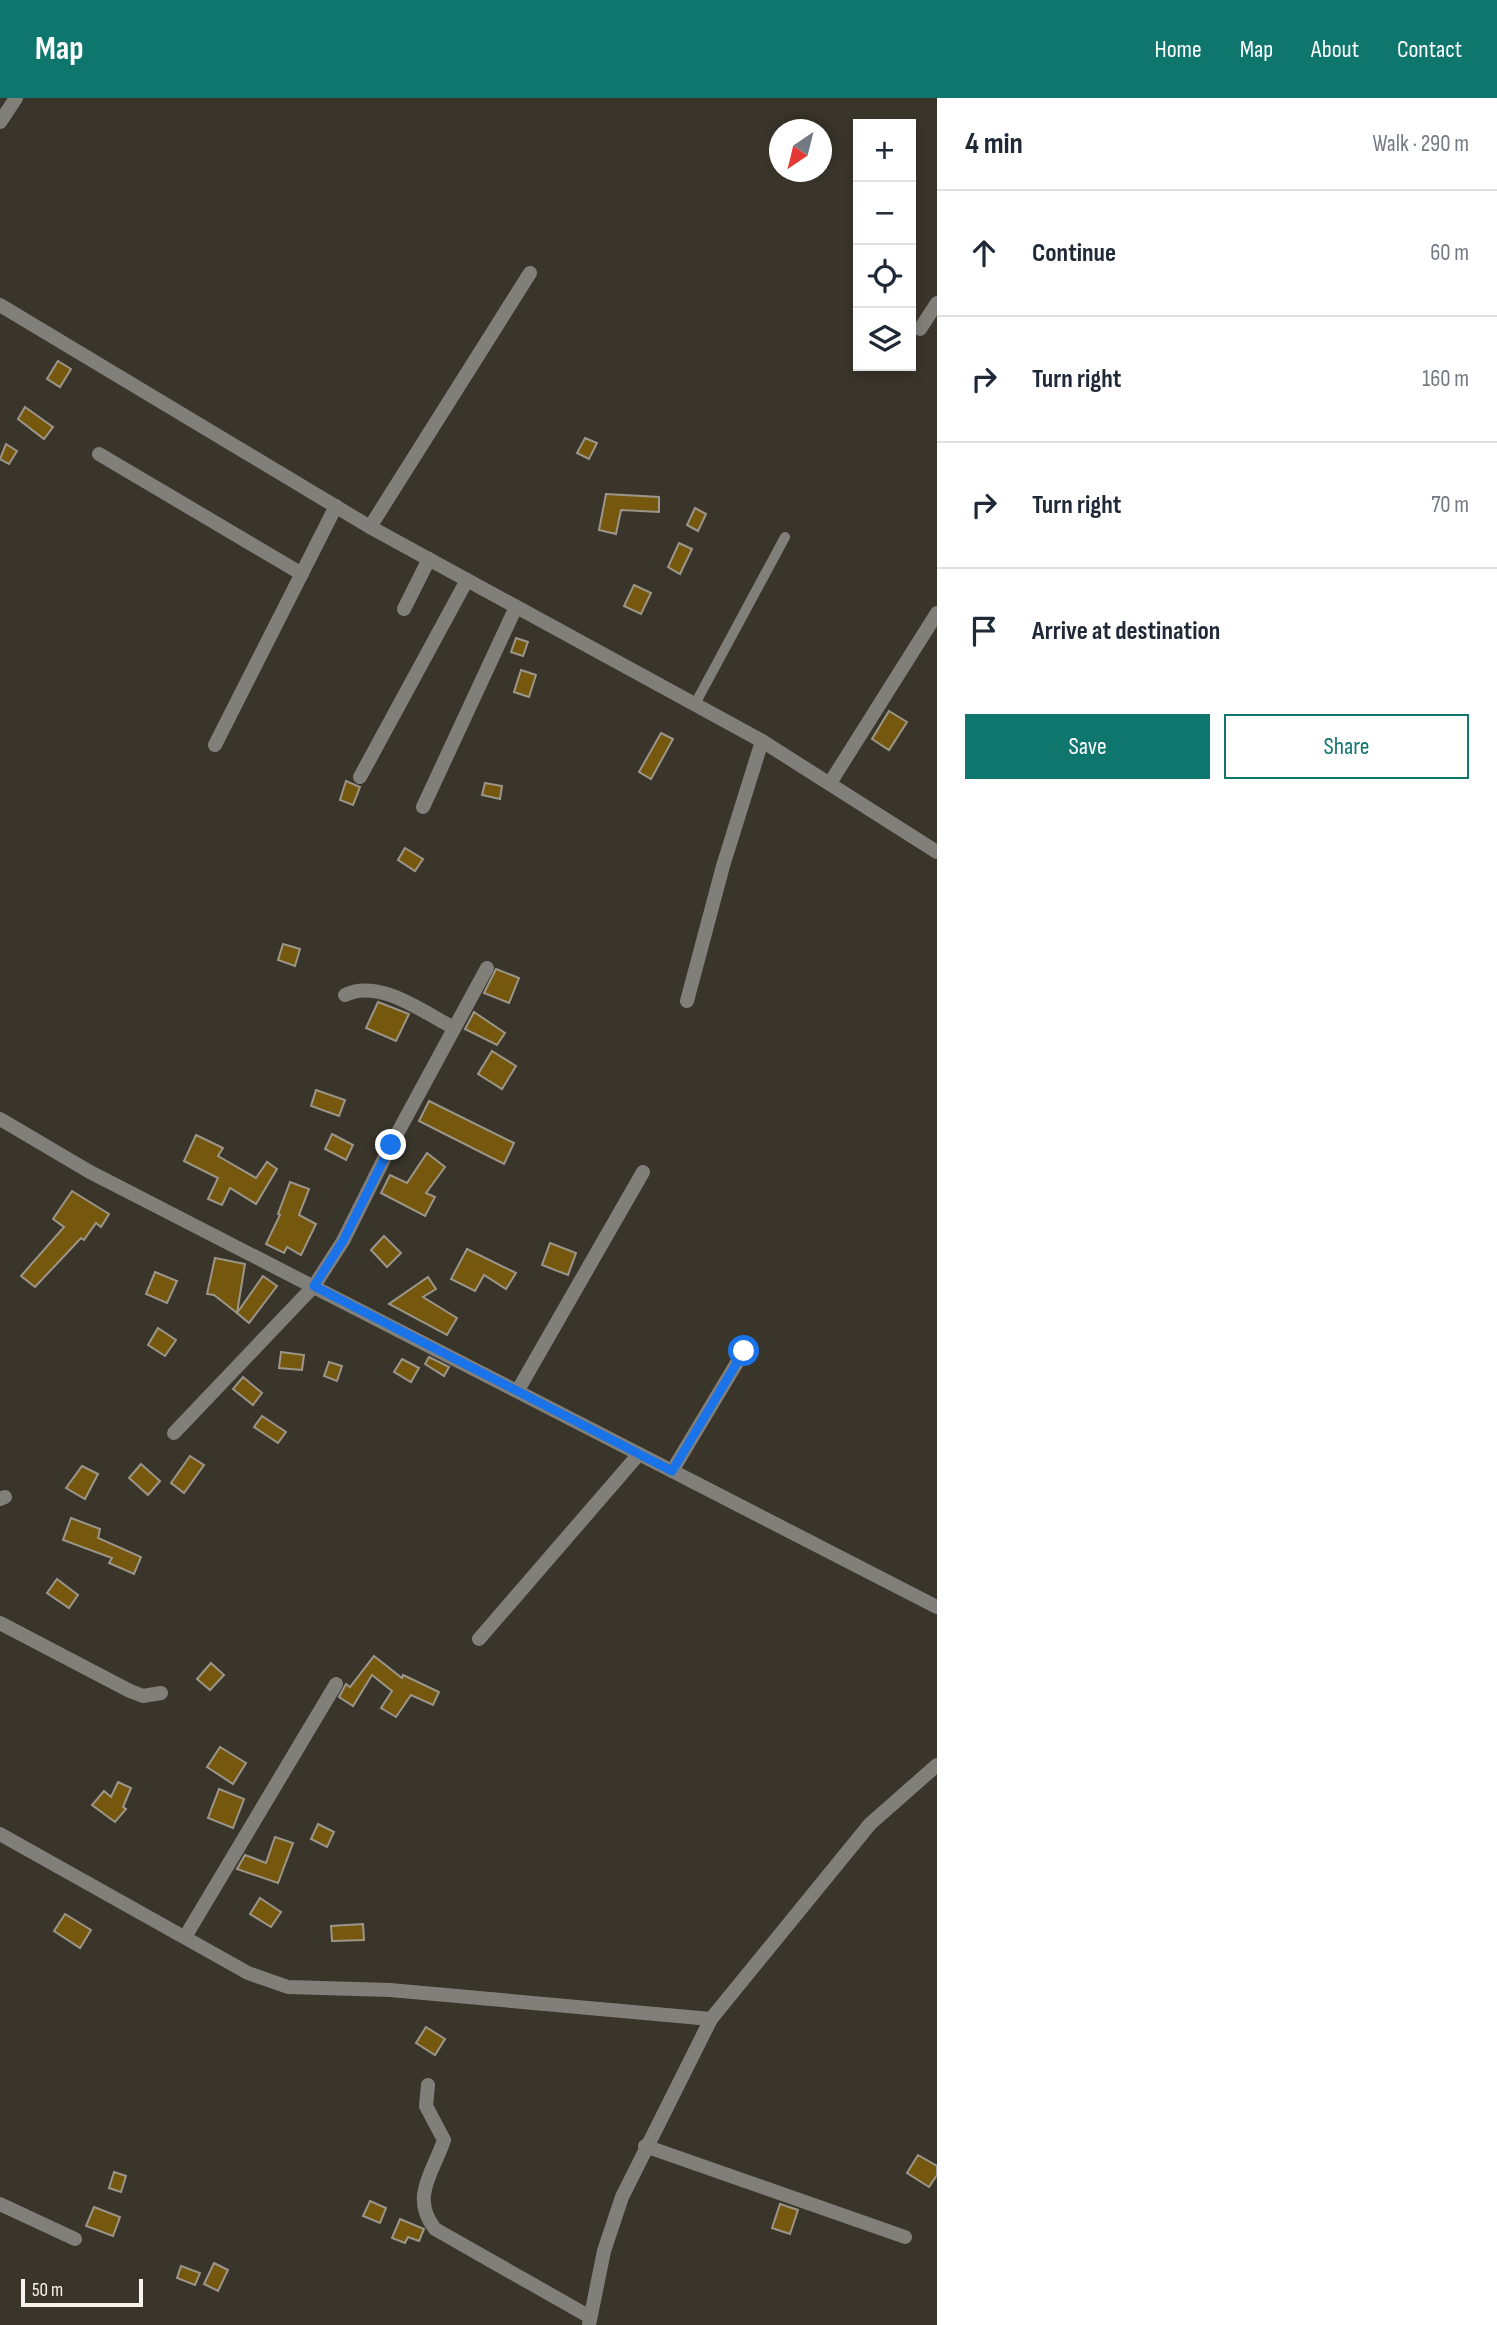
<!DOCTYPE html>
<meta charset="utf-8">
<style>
:root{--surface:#fff;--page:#f2f2f3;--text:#1f2937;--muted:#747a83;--line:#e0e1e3;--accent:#0f766e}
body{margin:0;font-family:"Sofia Sans Condensed",sans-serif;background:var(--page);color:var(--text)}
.controls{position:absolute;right:21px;top:21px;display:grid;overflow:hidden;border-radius:0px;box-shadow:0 4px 10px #0003}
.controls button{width:63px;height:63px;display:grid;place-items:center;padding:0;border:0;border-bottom:2px solid var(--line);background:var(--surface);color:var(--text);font:35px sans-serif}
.compass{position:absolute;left:769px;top:21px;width:63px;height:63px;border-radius:50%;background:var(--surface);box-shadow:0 4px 10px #0003;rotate:215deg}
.scale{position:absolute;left:21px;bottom:18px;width:122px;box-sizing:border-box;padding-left:7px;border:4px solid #f6f3ed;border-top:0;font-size:19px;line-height:24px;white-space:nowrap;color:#f6f3ed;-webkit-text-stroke:5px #3a352b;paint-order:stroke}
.stop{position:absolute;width:21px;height:21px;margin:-16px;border:5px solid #1a73e8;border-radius:50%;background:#fff}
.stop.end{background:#1a73e8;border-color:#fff;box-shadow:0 2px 7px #0008}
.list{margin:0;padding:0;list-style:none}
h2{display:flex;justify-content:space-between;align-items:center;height:91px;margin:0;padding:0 28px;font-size:30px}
h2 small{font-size:23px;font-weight:400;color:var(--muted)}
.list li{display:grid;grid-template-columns:46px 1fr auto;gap:21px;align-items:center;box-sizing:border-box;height:126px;padding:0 28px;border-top:2px solid var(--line)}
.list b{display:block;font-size:26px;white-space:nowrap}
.list em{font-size:23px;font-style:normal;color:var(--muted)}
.actions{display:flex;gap:14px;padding:21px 28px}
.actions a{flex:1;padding:16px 0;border:2px solid var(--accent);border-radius:0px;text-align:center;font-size:24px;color:var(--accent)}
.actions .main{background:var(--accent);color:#fff}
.icon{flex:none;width:38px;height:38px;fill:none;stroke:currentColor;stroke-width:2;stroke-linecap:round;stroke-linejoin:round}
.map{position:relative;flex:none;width:937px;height:2227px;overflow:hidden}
header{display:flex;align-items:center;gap:42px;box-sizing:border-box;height:98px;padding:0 35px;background:var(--accent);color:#fff}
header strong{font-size:33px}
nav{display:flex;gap:38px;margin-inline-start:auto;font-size:24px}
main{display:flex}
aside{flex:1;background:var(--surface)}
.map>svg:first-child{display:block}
.building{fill:#75570e;stroke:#9c968a;stroke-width:2}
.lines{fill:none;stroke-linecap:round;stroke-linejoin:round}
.lane{stroke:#817f7a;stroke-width:10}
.street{stroke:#817f7a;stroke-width:14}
.route{stroke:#1a73e8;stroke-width:9}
</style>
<header>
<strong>Map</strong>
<nav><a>Home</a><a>Map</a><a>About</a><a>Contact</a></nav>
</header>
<main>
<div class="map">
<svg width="937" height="2227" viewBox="0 0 937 2227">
<rect width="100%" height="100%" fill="#3a352b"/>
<!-- building -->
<g class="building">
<path d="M58 263 71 271 60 289 47 281Z"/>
<path d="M25 309 53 329 44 341 18 321Z"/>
<path d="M585 340 597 345 589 361 577 355Z"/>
<path d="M6 346 17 353 9 366 0 361Z"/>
<path d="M606 396 659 399V414L621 412 616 436 599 432Z"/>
<path d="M695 410 706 416 698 433 687 427Z"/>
<path d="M679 445 692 451 680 476 668 469Z"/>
<path d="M634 487 651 495 641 516 624 508Z"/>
<path d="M516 540 528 544 523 558 511 554Z"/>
<path d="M521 572 536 577 529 599 514 594Z"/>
<path d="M889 613 907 624 889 652 872 641Z"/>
<path d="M661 635 673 641 651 681 639 674Z"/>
<path d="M346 683 360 689 353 707 340 702Z"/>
<path d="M485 685 502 688 500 701 482 697Z"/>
<path d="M405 750 423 761 415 773 398 762Z"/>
<path d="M283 846 300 851 295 868 278 862Z"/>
<path d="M496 871 519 880 509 905 484 895Z"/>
<path d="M378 904 409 916 396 943 366 930Z"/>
<path d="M474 914 505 935 497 947 465 931Z"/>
<path d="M492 953 516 968 502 991 478 976Z"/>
<path d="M316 992 345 1002 339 1018 311 1008Z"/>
<path d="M429 1003 514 1045 504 1066 419 1023Z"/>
<path d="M332 1036 353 1047 346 1062 325 1051Z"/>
<path d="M196 1037 223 1050 218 1058 256 1080 267 1064 277 1071 256 1106 230 1090 222 1107 208 1101 218 1080 184 1063Z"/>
<path d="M427 1055 445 1069 426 1095 435 1099 425 1118 381 1095 390 1077 407 1085Z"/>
<path d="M290 1084 309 1091 299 1117 316 1126 301 1157 287 1149 284 1155 266 1146 280 1117 278 1116Z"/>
<path d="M72 1093 109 1116 101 1129 96 1125 84 1142 81 1140 35 1189 21 1178 64 1129 53 1121Z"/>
<path d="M384 1138 401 1155 387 1169 371 1152Z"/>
<path d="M550 1145 576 1155 568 1177 542 1167Z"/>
<path d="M467 1151 516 1175 506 1191 484 1177 475 1193 451 1181Z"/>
<path d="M215 1160 245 1166 237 1215 214 1197 207 1196Z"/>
<path d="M155 1174 177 1183 167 1205 146 1196Z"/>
<path d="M263 1178 277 1188 249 1225 237 1215Z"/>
<path d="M428 1179 436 1191 423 1199 457 1220 447 1237 389 1206Z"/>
<path d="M158 1230 176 1242 165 1258 148 1247Z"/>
<path d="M281 1254 304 1257 302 1272 279 1270Z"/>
<path d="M429 1259 449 1269 444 1278 425 1266Z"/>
<path d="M402 1261 419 1270 411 1284 394 1274Z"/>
<path d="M329 1264 342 1268 337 1283 324 1278Z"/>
<path d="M243 1279 262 1295 253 1307 233 1291Z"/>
<path d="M262 1318 286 1334 278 1345 254 1329Z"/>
<path d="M190 1358 204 1367 184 1395 171 1385Z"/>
<path d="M141 1366 160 1383 148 1397 129 1380Z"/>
<path d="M82 1368 98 1376 85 1401 66 1390Z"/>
<path d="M71 1420 100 1431 98 1440 141 1459 134 1476 109 1465 112 1460 63 1442Z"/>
<path d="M57 1481 78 1497 69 1510 47 1495Z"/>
<path d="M374 1558 402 1580 403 1577 439 1594 433 1607 411 1597 396 1619 381 1610 392 1593 372 1577 353 1608 339 1599 346 1586 350 1589Z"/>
<path d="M211 1565 224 1577 210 1592 197 1581Z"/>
<path d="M220 1649 246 1665 233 1686 207 1669Z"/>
<path d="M118 1684 131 1690 123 1709 126 1711 115 1724 92 1707 104 1693 111 1699Z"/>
<path d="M219 1691 244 1701 233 1730 208 1720Z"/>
<path d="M318 1726 334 1734 327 1749 311 1741Z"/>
<path d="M275 1739 293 1745 278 1785 237 1771 245 1757 266 1765Z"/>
<path d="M260 1800 281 1814 271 1829 250 1816Z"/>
<path d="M65 1816 91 1832 80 1850 54 1833Z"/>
<path d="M363 1826 364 1842 332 1843 331 1828Z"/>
<path d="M426 1929 445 1941 435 1957 416 1945Z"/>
<path d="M918 2057 937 2068V2077L929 2089 907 2075Z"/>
<path d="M114 2074 126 2078 121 2094 109 2090Z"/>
<path d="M370 2103 386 2110 380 2125 363 2118Z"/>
<path d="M780 2106 798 2112 790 2136 772 2130Z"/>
<path d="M94 2109 120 2119 113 2138 86 2128Z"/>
<path d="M400 2121 424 2131 419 2143 408 2139 405 2145 392 2140Z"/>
<path d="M214 2165 228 2172 218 2193 204 2186Z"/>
<path d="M181 2168 200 2175 195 2187 177 2180Z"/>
</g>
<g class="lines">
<!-- lane -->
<path class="lane" d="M695 606 785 439"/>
<!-- street -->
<g class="street">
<path d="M0 24 16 0"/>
<path d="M0 207 370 429 762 643 937 754"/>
<path d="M920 231 937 205"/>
<path d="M99 356 302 476"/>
<path d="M370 429 530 175"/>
<path d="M404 511 429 461"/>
<path d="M215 647 336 408"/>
<path d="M360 679 467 482"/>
<path d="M830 685 937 515"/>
<path d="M423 709 516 509"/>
<path d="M345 897C379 880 423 914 454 930"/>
<path d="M687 903 723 768 762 643"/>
<path d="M0 1021 90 1074 937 1509"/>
<path d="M518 1292 643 1074"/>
<path d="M174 1335 314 1188 343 1143 391 1047 487 870"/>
<path d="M672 1373 744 1253"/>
<path d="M0 1401 5 1399"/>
<path d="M0 1525 130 1593 143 1598 161 1595"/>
<path d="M479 1541 639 1356"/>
<path d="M0 1736 248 1875 288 1889 390 1892 711 1921"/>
<path d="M185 1839 336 1586"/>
<path d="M428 1987 426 2008 444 2042C433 2075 410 2099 435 2131L590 2219"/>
<path d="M645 2048 905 2139"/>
<path d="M0 2106 75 2141"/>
<path d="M589 2227 604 2153 622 2099 711 1921 870 1726 937 1667"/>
</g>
</g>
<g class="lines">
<!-- route -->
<path class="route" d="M391 1047 343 1143 314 1188 672 1373 744 1253"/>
</g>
</svg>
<div class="controls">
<button>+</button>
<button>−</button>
<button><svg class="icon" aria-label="locate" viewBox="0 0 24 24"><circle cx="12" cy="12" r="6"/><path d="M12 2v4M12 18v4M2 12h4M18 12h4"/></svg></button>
<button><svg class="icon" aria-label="layers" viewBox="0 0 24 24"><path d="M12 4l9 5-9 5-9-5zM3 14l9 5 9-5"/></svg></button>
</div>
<svg class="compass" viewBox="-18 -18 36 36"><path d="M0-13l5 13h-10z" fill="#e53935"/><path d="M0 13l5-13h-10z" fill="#747a83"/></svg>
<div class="scale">50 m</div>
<div class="stop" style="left:744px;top:1253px"></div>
<div class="stop end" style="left:391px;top:1047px"></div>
</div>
<aside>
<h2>4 min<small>Walk · 290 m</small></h2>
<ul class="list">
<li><svg class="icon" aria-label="ahead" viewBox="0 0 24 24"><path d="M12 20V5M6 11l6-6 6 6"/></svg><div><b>Continue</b></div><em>60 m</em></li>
<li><svg class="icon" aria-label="right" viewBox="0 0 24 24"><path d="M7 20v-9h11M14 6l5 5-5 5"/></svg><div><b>Turn right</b></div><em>160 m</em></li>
<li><svg class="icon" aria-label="right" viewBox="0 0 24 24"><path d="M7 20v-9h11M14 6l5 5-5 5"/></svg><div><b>Turn right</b></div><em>70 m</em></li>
<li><svg class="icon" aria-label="arrive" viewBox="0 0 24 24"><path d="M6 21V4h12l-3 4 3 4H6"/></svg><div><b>Arrive at destination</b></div></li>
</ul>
<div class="actions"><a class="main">Save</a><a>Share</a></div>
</aside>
</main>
